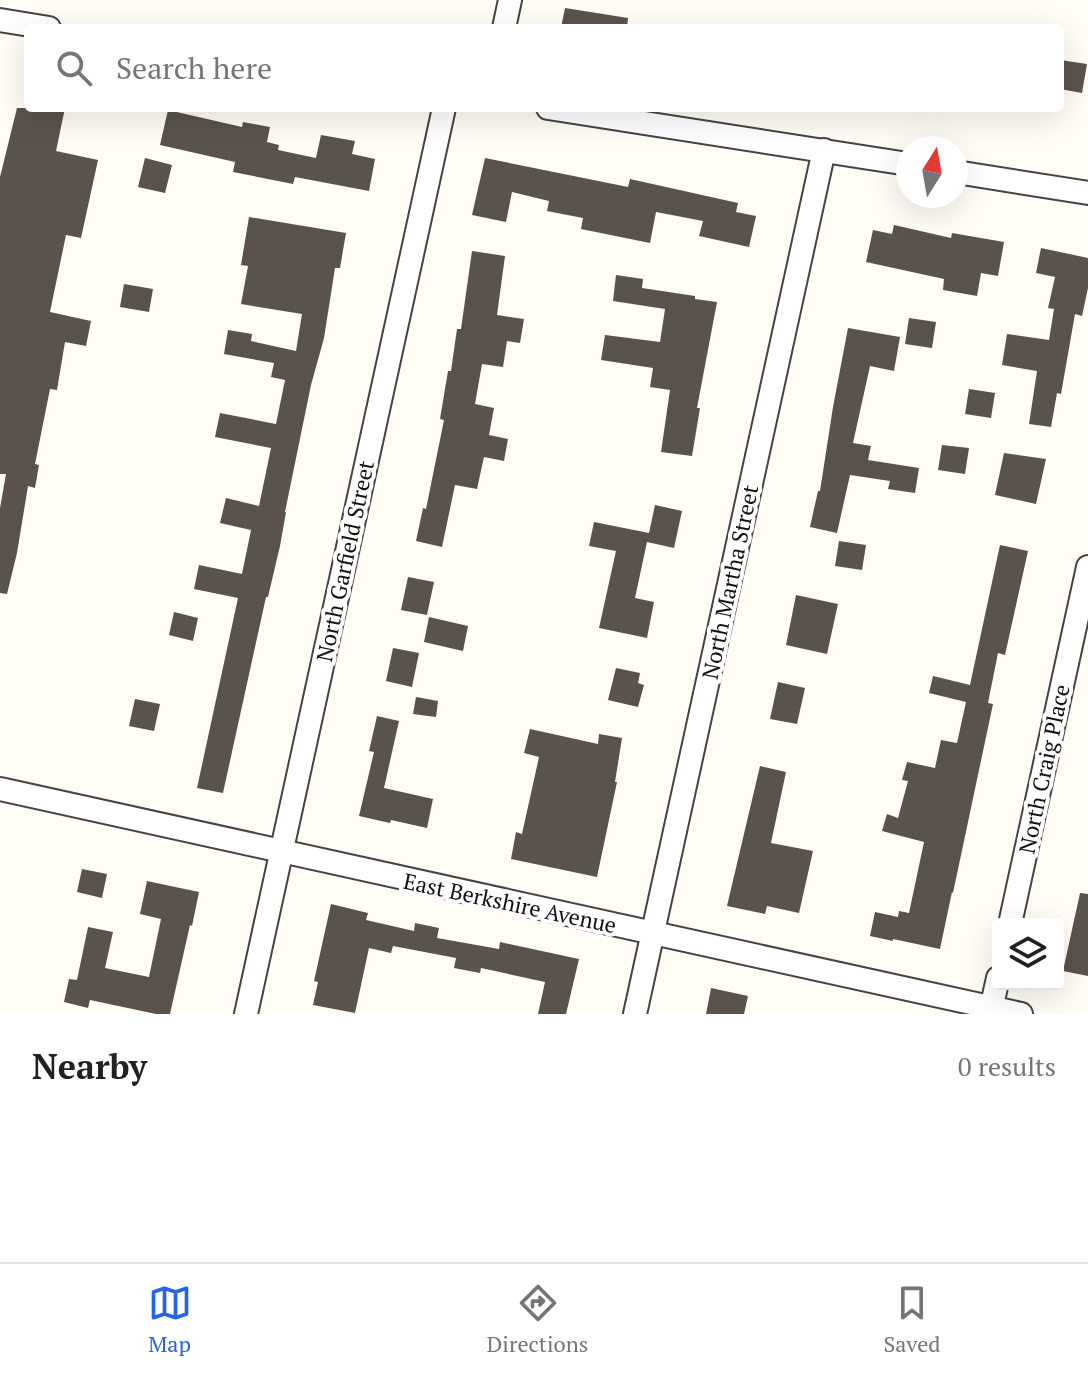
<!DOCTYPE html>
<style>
:root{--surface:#fff;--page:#f2f2f2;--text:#202124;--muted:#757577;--line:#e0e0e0;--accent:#2563eb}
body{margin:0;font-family:"PT Serif",serif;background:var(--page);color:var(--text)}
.controls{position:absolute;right:24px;bottom:24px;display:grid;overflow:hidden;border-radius:8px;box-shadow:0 8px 32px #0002}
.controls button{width:72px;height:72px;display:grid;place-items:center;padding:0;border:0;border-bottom:2px solid var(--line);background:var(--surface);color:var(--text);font:40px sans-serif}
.compass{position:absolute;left:896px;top:136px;width:72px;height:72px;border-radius:50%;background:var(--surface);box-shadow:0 8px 32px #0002;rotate:11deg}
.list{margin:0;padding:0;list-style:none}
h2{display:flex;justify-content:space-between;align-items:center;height:104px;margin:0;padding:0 32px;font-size:34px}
h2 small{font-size:26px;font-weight:400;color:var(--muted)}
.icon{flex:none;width:44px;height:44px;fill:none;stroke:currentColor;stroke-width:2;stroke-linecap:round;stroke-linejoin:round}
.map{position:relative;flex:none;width:1088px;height:1014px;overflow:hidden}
.search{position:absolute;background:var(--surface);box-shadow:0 8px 32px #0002;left:24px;right:24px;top:24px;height:88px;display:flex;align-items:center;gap:20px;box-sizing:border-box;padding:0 28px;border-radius:8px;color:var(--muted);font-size:30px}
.sheet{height:248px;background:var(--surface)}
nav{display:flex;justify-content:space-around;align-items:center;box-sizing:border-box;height:112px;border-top:2px solid var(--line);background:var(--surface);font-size:22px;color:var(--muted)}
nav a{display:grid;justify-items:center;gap:4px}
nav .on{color:var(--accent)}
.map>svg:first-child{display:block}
.building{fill:#5a524d}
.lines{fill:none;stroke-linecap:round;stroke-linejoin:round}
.minor-casing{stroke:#444;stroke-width:26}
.minor{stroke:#fff;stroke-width:22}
.labels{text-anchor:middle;stroke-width:8;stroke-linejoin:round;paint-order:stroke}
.street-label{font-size:22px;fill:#111;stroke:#fff}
</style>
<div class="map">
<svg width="1088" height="1014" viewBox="0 0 1088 1014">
<rect width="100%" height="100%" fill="#fffdf5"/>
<!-- building -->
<g class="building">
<path d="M565 8 628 18 627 28H561Z"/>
<path d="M1060 60 1087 64 1082 93 1060 89Z"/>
<path d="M17 108H65L56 151 98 160 81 238 66 235 50 312 91 321 86 346 65 342 57 390 50 389 35 464 39 465 35 488 28 486 17 553 7 594 0 593V508L6 474H0V177Z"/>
<path d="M168 110 242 127 243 122 270 127 267 142 279 145 278 150 316 158 321 135 355 141 352 154 375 159 369 191 295 177 293 184 233 172 235 162 160 145Z"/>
<path d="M145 158 172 165 165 193 138 187Z"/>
<path d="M485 158 628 187 630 179 738 203 736 212 756 216 749 247 699 236 703 221 656 212 650 243 581 229 583 218 547 211 549 201 512 192 506 222 472 215Z"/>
<path d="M249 217 346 233 340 268H335L324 338 311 385 285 512H286L280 546 268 597H266L223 793 197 788 238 598 194 589 199 565 242 574 251 530 220 523 226 498 259 506 271 448 215 437 220 413 276 424 285 380 271 377 274 363 224 354 228 330 252 334 251 341 296 351 302 314 241 304 248 266 241 265Z"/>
<path d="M894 225 951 238 952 233 1004 242 998 276 981 273 977 296 943 290 944 279 866 262 873 230 892 234Z"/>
<path d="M1041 248 1088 258V288L1082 316 1075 314 1061 394 1057 393 1051 427 1029 424 1037 371 1002 365 1007 334 1049 340 1054 309 1048 308 1055 277 1036 273Z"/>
<path d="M472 251 505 256 497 315 524 319 520 343 507 341 503 367 482 364 475 404 494 408 489 435 508 439 504 461 484 457 477 489 455 485 442 547 416 541 423 508 426 509 444 420 440 419 448 371H451L457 329H461Z"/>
<path d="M616 275 643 279 642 288 695 296V299L717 302 697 408H700L692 456 661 452 670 390 650 387 653 368 601 360 605 335 660 342 665 309 613 301Z"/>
<path d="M124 284 153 289 149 312 120 307Z"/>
<path d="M909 318 936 322 932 348 905 344Z"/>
<path d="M848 328 900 337 894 371 870 366 853 443 871 446 868 460 919 468 915 493 888 489 890 481 850 475 837 533 810 527 818 491H820L833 407Z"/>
<path d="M969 389 995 393 991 418 965 414Z"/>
<path d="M942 445 969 448 965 474 938 470Z"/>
<path d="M1004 453 1046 459 1036 504 995 495Z"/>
<path d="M655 505 682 511 674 548 647 542 635 598 654 602 647 638 599 628 616 551 589 546 594 522 649 533Z"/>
<path d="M839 541 866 545 862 570 835 566Z"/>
<path d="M1000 545 1028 551 1005 655 998 653 988 703 993 704 953 893 952 892 940 949 893 939V941L870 936 875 912 898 917 899 911 909 913 924 842 882 831 887 814 898 818 908 781 902 780 907 762 935 768 941 740 957 743 966 702 929 693 933 676 970 685Z"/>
<path d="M408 577 434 582 427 615 401 610Z"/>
<path d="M796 595 838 604 827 654 786 645Z"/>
<path d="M174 612 198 618 193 641 169 635Z"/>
<path d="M429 617 468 626 463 651 424 642Z"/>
<path d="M393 648 419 653 412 687 386 681Z"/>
<path d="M616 668 640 673 638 683 644 685 638 707 608 700Z"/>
<path d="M778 682 805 688 797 724 770 719Z"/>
<path d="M416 697 438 701 436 717 413 714Z"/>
<path d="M135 699 160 704 154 731 129 726Z"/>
<path d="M377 716 399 721 384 788 433 799 427 828 391 820 390 823 359 816 374 752 369 751Z"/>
<path d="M530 729 598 744 599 734 622 738 615 782H617L597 877 511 859 516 832 522 834 539 757 524 753Z"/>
<path d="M760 766 786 772 771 843 813 851 799 913 767 906 765 914 727 906Z"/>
<path d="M82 869 107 874 102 898 77 892Z"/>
<path d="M147 881 199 892 192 926 190 925 170 1014H156L90 1000 88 1008 64 1002 69 979 77 980 88 927 113 932 105 968 149 977 161 919 140 914Z"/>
<path d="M1080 893 1088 894V976L1063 971Z"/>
<path d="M331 904 368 913 366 920 414 931 415 923 439 928 437 938 499 949 500 942 579 959 566 1014H538L545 982 481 968 480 973 454 968 456 958 393 946 391 953 369 948 355 1013 313 1005 318 982 314 981Z"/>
<path d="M711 988 748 996 744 1014H706Z"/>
</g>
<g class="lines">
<defs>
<g id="minor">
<path d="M0 20 49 28"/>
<path d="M504 28 510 0"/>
<path d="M548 108 908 164"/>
<path d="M956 172 1088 193"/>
<path d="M0 789 1021 1014"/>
<path d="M1010 924 1088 567"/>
<path d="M246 1014 444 108"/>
<path d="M635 1014 824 150"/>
<path d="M990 1014 998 978"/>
</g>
</defs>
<!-- minor casing -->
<use href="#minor" class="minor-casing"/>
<!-- minor -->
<use href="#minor" class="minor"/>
</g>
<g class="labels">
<!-- street labels -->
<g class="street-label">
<text transform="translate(345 561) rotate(-78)" y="8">North Garfield Street</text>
<text transform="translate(730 582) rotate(-78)" y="8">North Martha Street</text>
<text transform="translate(1044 769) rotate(-78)" y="8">North Craig Place</text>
<text transform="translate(510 903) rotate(12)" y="8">East Berkshire Avenue</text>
</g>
</g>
</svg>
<div class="controls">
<button><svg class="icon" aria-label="layers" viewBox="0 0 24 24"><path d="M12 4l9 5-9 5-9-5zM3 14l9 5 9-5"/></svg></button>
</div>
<svg class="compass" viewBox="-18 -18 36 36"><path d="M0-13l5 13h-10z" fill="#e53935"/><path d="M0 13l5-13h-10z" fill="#757577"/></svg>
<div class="search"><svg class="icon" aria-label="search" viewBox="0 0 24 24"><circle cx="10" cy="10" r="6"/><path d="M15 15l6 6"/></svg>Search here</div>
</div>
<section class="sheet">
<h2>Nearby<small>0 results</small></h2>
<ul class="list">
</ul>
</section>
<nav>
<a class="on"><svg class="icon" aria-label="map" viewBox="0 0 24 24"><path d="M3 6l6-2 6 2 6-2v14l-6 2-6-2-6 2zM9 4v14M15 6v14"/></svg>Map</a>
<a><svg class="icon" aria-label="directions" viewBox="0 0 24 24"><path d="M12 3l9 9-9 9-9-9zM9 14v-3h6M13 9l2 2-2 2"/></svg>Directions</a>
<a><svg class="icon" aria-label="saved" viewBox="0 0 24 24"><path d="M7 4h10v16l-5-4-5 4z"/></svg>Saved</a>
</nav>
